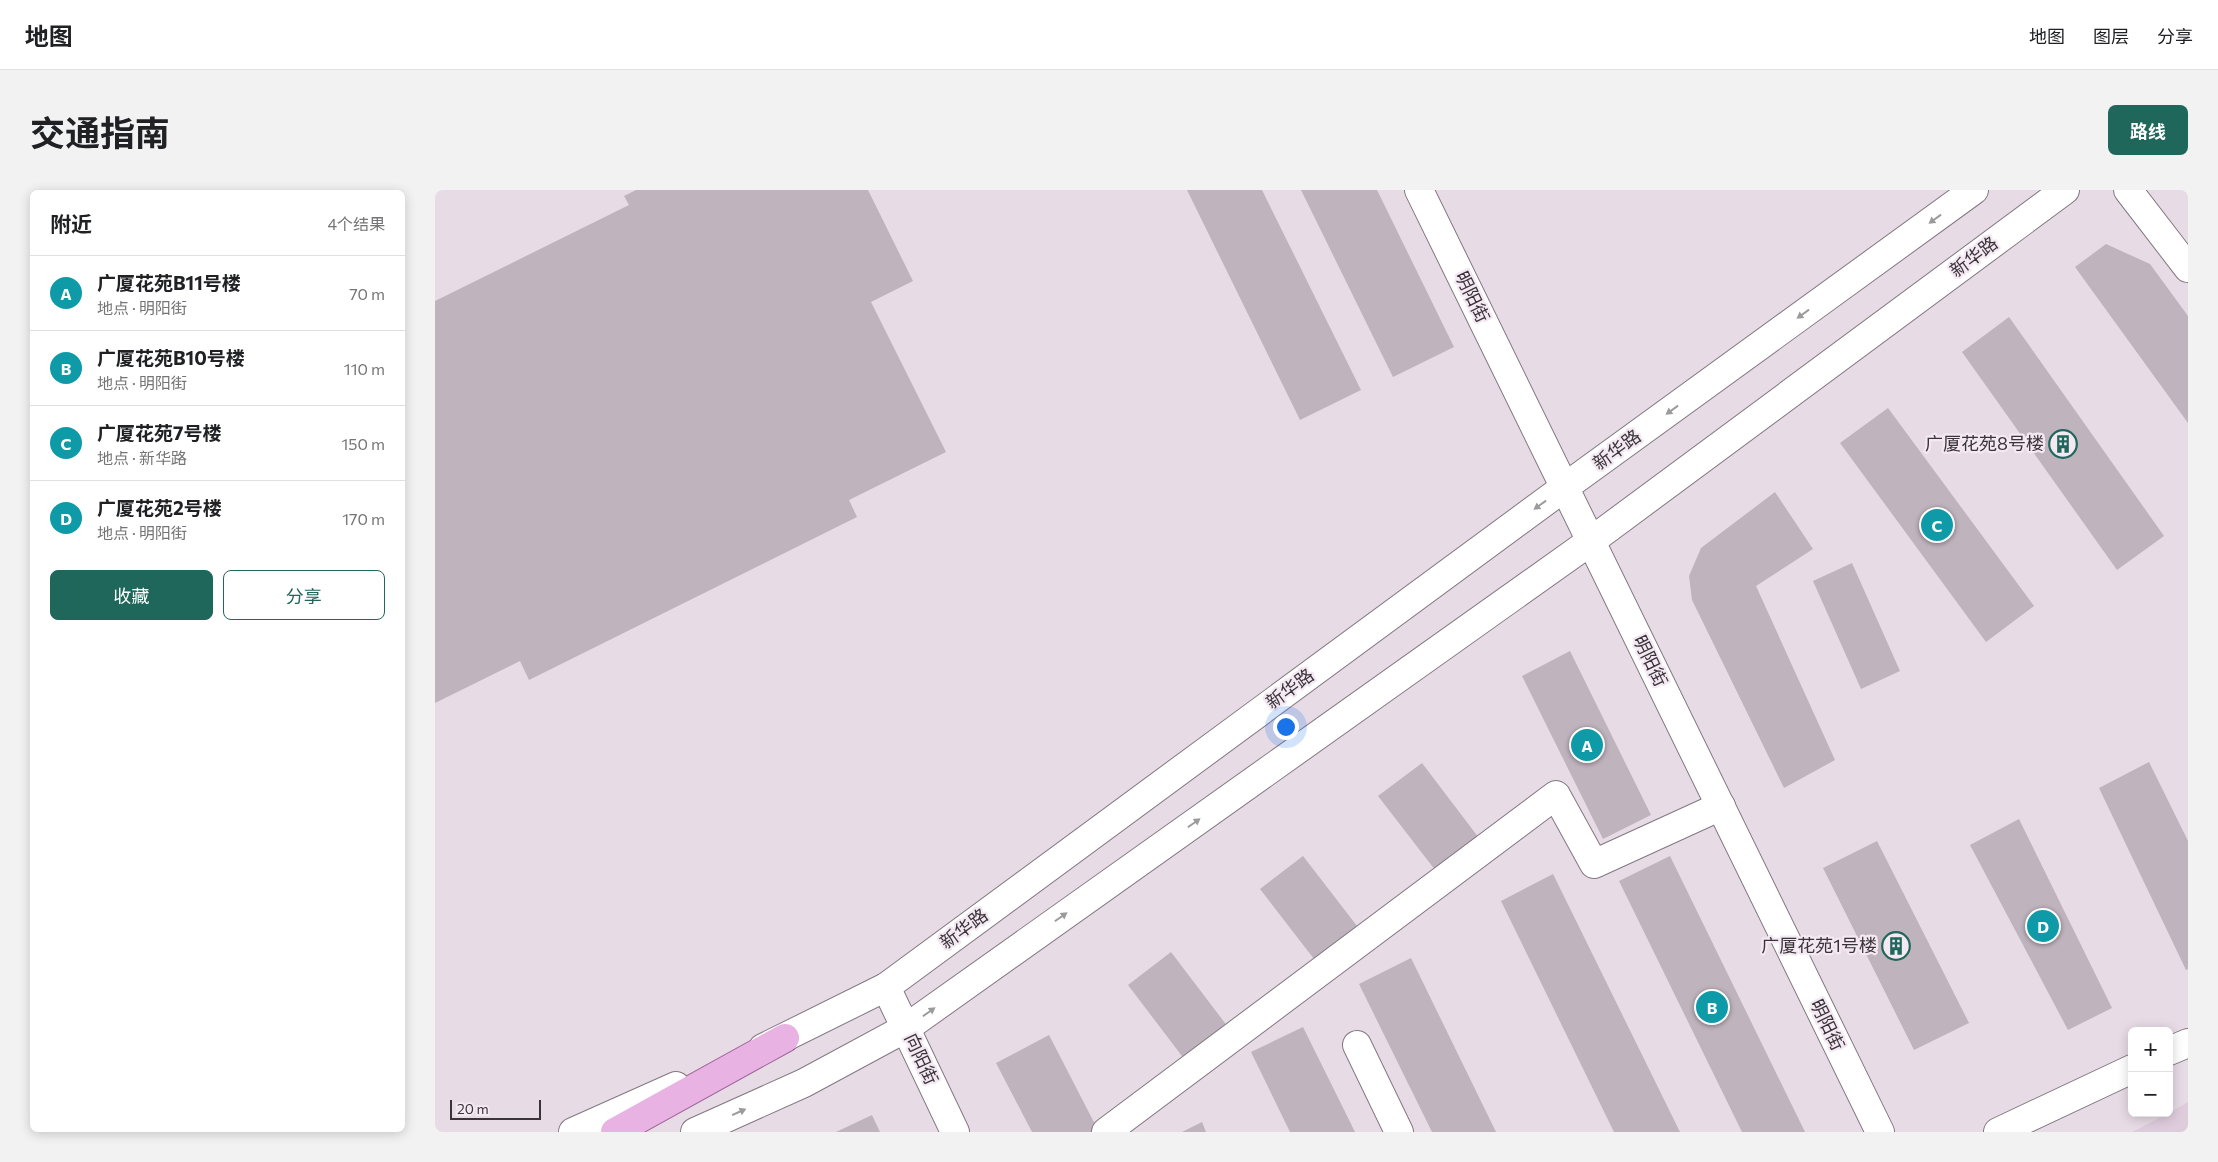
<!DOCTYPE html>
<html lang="zh">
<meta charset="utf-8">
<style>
:root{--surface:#fff;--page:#f2f2f2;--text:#202124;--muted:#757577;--line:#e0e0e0;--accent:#1f665b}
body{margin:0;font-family:Commissioner,"Noto Sans SC",sans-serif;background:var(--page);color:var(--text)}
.controls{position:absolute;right:15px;bottom:15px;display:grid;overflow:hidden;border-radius:8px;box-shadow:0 2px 12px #0003}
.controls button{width:45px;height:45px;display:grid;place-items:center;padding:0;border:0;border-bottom:1px solid var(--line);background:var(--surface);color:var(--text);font:25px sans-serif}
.scale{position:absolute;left:15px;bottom:12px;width:91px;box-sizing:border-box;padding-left:5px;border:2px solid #393438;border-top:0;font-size:14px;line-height:18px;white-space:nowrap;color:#393438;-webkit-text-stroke:4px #f4e8f3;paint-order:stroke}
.you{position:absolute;left:850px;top:536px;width:18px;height:18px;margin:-12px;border:4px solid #fff;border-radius:50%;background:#1a73e8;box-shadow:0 0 0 8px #1a73e833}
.badge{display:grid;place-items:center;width:32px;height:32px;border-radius:50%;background:var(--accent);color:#fff;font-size:16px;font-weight:700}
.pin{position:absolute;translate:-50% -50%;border:2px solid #fff;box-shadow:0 1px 5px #0006}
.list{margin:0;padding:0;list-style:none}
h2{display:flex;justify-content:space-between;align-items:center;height:65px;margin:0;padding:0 20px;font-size:21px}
h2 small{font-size:16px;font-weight:400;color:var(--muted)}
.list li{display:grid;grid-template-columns:32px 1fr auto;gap:15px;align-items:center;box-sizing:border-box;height:75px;padding:0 20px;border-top:1px solid var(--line)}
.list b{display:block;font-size:19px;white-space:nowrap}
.list p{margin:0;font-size:16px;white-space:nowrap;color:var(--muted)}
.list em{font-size:16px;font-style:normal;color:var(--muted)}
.actions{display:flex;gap:10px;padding:15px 20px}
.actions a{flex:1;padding:11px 0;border:1px solid var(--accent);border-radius:8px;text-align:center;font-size:18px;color:var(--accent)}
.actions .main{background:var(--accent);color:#fff}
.map{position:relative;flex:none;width:1753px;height:942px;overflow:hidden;border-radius:8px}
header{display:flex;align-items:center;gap:30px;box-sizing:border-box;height:70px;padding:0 25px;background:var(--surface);border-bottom:1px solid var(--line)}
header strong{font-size:24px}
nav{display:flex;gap:28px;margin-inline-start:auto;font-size:18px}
.intro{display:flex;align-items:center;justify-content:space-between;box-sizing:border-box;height:120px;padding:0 30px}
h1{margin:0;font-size:35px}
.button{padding:12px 22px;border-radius:8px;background:var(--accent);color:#fff;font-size:18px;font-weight:700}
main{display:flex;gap:30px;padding:0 30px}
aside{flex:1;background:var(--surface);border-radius:8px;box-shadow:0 2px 12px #0003}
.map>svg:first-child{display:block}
.built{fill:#deccdc}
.building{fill:#bfb3be}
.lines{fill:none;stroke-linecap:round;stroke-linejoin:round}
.minor-casing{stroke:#837881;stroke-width:30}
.major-casing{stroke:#a0649b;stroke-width:30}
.minor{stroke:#fff;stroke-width:28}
.major{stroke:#e8b2e3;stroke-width:28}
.oneway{fill:#9c9a9c}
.labels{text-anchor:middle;stroke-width:4.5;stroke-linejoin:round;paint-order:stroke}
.street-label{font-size:18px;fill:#393438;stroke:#f4e8f3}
.poi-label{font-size:18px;fill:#393438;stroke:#f4e8f3;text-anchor:end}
</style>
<header>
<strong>地图</strong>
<nav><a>地图</a><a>图层</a><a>分享</a></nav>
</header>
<div class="intro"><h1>交通指南</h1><a class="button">路线</a></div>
<main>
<aside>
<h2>附近<small>4个结果</small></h2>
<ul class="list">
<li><span class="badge" style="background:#0f9aa8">A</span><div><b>广厦花苑B11号楼</b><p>地点 · 明阳街</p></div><em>70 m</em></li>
<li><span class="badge" style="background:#0f9aa8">B</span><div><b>广厦花苑B10号楼</b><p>地点 · 明阳街</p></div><em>110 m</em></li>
<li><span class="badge" style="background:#0f9aa8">C</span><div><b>广厦花苑7号楼</b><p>地点 · 新华路</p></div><em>150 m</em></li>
<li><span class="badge" style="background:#0f9aa8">D</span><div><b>广厦花苑2号楼</b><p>地点 · 明阳街</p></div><em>170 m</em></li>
</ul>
<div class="actions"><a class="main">收藏</a><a>分享</a></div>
</aside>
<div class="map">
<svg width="1753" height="942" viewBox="0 0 1753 942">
<rect width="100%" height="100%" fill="#e7dbe5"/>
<!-- built -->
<path class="built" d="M1753 912V942H1697L1734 923Z"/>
<!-- building -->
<g class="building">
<path d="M201 0H433L478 91 436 112 511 262 414 310 422 327 94 490 85 471 0 513V111L194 15 189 6Z"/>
<path d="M752 0H827L926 200 865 230Z"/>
<path d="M866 0H942L1019 157 958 187Z"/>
<path d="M1671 54 1715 74 1753 126V233L1640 77Z"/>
<path d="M1574 127 1729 346 1682 380 1527 162Z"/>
<path d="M1453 218 1599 416 1551 452 1405 253Z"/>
<path d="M1340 302 1378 359 1321 396 1400 570 1349 598 1257 410 1254 386 1266 358Z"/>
<path d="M1417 373 1465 481 1426 499 1378 391Z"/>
<path d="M1135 461 1216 625 1168 649 1087 486Z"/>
<path d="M1714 572 1753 651V779L1751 780 1664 598Z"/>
<path d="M987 573 1047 652 1004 685 943 606Z"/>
<path d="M1584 629 1677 818 1633 840 1535 655Z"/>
<path d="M1442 651 1534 833 1479 860 1388 678Z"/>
<path d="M868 666 929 745 886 778 825 699Z"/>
<path d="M1235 666 1370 942H1307L1184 691Z"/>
<path d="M1118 684 1245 942H1179L1066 711Z"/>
<path d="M736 762 796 841 753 874 693 795Z"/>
<path d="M976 768 1061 942H997L924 794Z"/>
<path d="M868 837 920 942H855L816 862Z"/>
<path d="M614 845 664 942H597L561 873Z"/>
<path d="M437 925 445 942H401Z"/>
<path d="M767 932 771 942H747Z"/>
</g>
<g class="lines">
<defs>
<g id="minor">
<path d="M984 0 1445 942"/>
<path d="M1693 0 1753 78"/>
<path d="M451 797 520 942"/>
<path d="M922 855 964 942"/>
<path d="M328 858 451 797 1130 297 1539 0"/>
<path d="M1734 861 1753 853"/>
<path d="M138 942 241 896"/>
<path d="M260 942 369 893 471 838 1156 351 1630 0"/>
<path d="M671 942 1121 605 1159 674 1286 616"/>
<path d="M1563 942 1697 879"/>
</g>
<path id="major" d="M180 942 350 848"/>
</defs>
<!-- minor casing -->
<use href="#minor" class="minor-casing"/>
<!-- major casing -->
<use href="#major" class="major-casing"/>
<!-- minor -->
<use href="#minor" class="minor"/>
<!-- major -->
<use href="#major" class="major"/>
</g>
<!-- one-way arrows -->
<defs><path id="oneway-solid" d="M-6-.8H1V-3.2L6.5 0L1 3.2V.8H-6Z" transform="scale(1.25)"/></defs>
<g class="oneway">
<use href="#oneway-solid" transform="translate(1500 29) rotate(144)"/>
<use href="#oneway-solid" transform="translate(1368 124) rotate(144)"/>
<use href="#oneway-solid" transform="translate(1237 220) rotate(144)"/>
<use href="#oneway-solid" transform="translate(1105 315) rotate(144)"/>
<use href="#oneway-solid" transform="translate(759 633) rotate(-35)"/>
<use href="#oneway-solid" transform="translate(626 727) rotate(-35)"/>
<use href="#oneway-solid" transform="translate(494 822) rotate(-35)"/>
<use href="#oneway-solid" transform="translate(304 922) rotate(-24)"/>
</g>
<!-- icons -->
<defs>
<symbol id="building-ring" viewBox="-11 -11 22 22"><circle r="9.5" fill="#f4e8f3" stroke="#1f665b" stroke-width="1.5"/><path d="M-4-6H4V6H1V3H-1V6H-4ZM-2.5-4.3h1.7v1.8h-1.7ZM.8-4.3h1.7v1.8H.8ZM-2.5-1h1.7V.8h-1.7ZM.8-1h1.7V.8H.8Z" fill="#1f665b"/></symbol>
</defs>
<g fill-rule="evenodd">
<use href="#building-ring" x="1612" y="238" width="32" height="32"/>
<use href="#building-ring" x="1445" y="740" width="32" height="32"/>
</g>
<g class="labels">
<!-- street labels -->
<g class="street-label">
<text transform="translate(1539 67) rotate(-37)" y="6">新华路</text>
<text transform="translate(1037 107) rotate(64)" y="6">明阳街</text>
<text transform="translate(1182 260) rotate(-36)" y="6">新华路</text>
<text transform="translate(1215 471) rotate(64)" y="6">明阳街</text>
<text transform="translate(855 499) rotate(-36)" y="6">新华路</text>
<text transform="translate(529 739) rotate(-36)" y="6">新华路</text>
<text transform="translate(1392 835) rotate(64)" y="6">明阳街</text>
<text transform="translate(486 869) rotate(65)" y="6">向阳街</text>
</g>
<!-- poi labels -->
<g class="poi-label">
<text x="1609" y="260">广厦花苑8号楼</text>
<text x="1442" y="762">广厦花苑1号楼</text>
</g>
</g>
</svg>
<div class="controls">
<button>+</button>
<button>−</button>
</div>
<div class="scale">20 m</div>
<div class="you"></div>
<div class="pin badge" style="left:1152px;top:555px;background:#0f9aa8">A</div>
<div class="pin badge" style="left:1277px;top:817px;background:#0f9aa8">B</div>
<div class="pin badge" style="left:1502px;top:335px;background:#0f9aa8">C</div>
<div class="pin badge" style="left:1608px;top:736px;background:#0f9aa8">D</div>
</div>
</main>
